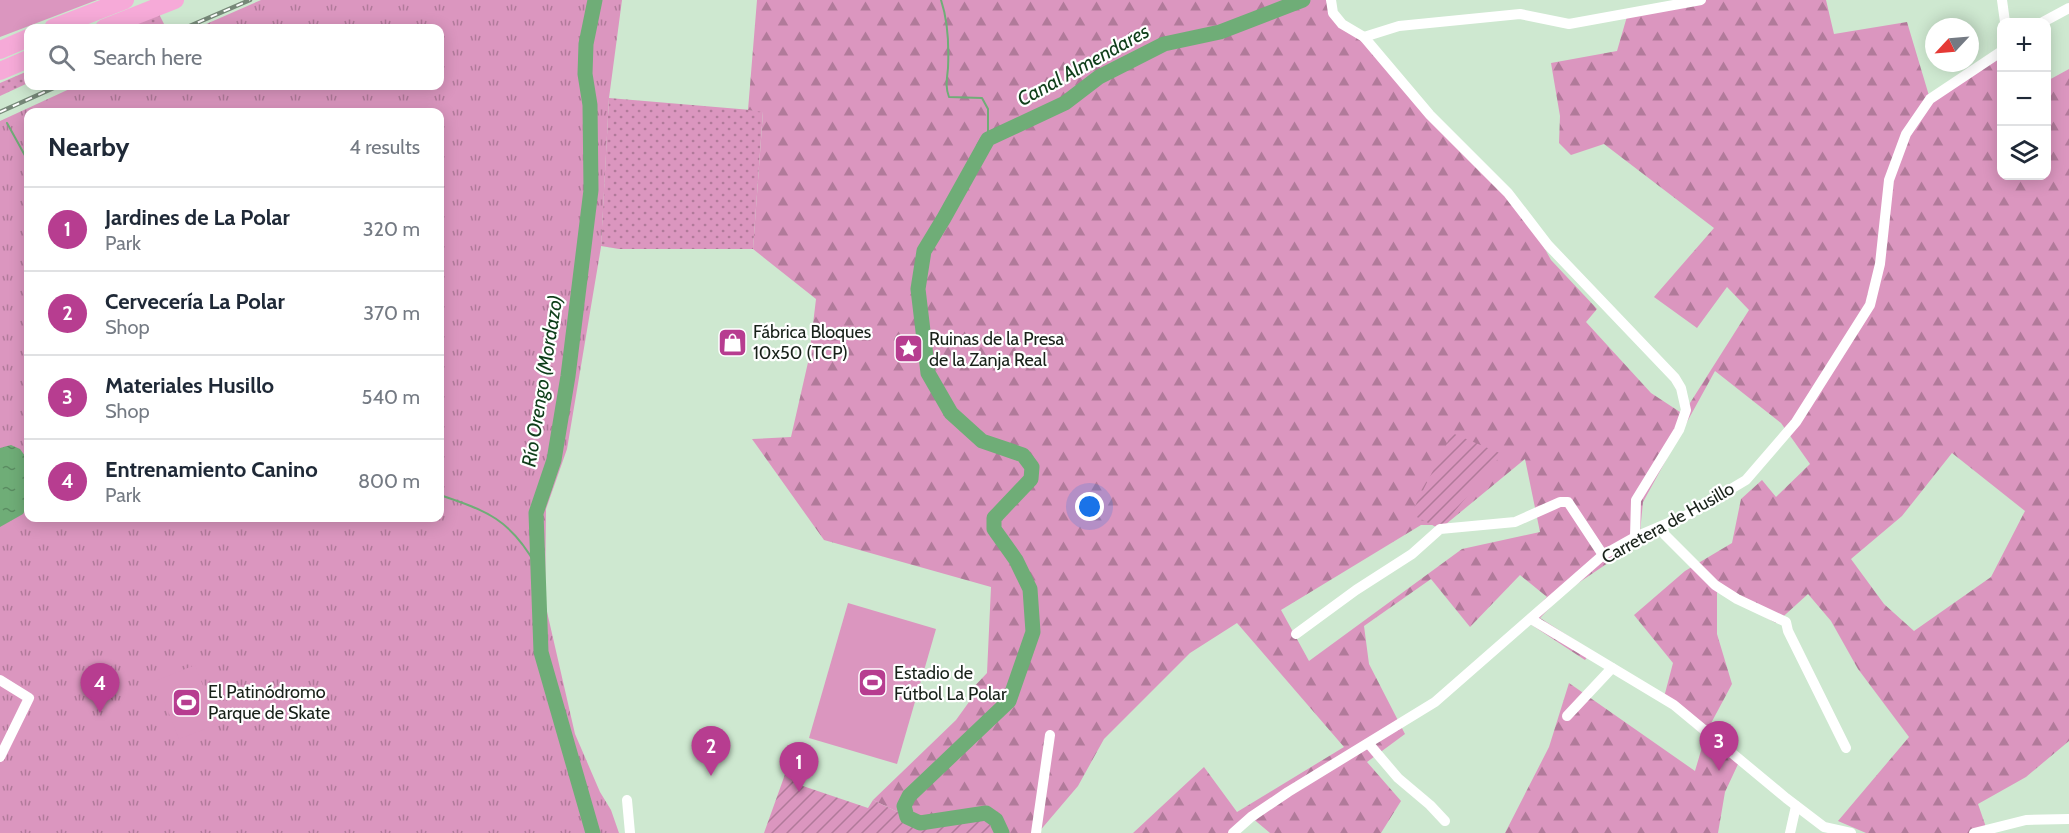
<!DOCTYPE html>
<meta charset="utf-8">
<style>
:root{--surface:#fff;--page:#f6f6f7;--text:#1f2937;--muted:#747a83;--line:#e0e1e3;--accent:#b73d90}
body{margin:0;font-family:Cabin,sans-serif;background:var(--page);color:var(--text)}
.controls{position:absolute;right:18px;top:18px;display:grid;overflow:hidden;border-radius:12px;box-shadow:0 3px 15px #0003}
.controls button{width:54px;height:54px;display:grid;place-items:center;padding:0;border:0;border-bottom:2px solid var(--line);background:var(--surface);color:var(--text);font:30px sans-serif}
.compass{position:absolute;left:1925px;top:18px;width:54px;height:54px;border-radius:50%;background:var(--surface);box-shadow:0 3px 15px #0003;rotate:244deg}
.you{position:absolute;left:1090px;top:507px;width:21px;height:21px;margin:-15px;border:4px solid #fff;border-radius:50%;background:#1a73e8;box-shadow:0 0 0 9px #1a73e833}
.badge{display:grid;place-items:center;width:39px;height:39px;border-radius:50%;background:var(--accent);color:#fff;font-size:20px;font-weight:700}
.pin{position:absolute;translate:-50% -50px;filter:drop-shadow(0 2px 3px #0008)}
.pin::after{content:'';position:absolute;top:32px;width:21px;height:18px;background:inherit;clip-path:polygon(0 0,100% 0,50% 100%)}
.list{margin:0;padding:0;list-style:none}
h2{display:flex;justify-content:space-between;align-items:center;height:78px;margin:0;padding:0 24px;font-size:26px}
h2 small{font-size:20px;font-weight:400;color:var(--muted)}
.list li{display:grid;grid-template-columns:39px 1fr auto;gap:18px;align-items:center;box-sizing:border-box;height:84px;padding:0 24px;border-top:2px solid var(--line)}
.list b{display:block;font-size:22px;white-space:nowrap}
.list p{margin:0;font-size:20px;white-space:nowrap;color:var(--muted)}
.list em{font-size:20px;font-style:normal;color:var(--muted)}
.icon{flex:none;width:33px;height:33px;fill:none;stroke:currentColor;stroke-width:2;stroke-linecap:round;stroke-linejoin:round}
.map{position:relative;flex:none;width:2069px;height:833px;overflow:hidden}
.search{position:absolute;background:var(--surface);box-shadow:0 3px 15px #0003;left:24px;top:24px;width:420px;height:66px;display:flex;align-items:center;gap:15px;box-sizing:border-box;padding:0 21px;border-radius:12px;color:var(--muted);font-size:22px}
.panel{position:absolute;background:var(--surface);box-shadow:0 3px 15px #0003;left:24px;top:108px;width:420px;height:414px;border-radius:12px}
.map>svg:first-child{display:block}
.grass{fill:url(#grass-dots)}
.forest{fill:url(#forest-firs);fill-rule:evenodd}
.park{fill:url(#park-tufts);fill-rule:evenodd}
.garden{fill:url(#garden-furrows)}
.pitch{fill:#db96bf}
.water{fill:url(#water-ripples)}
.lines{fill:none;stroke-linecap:round;stroke-linejoin:round}
.stream{stroke:#6fad77;stroke-width:2}
.river{stroke:#6fad77;stroke-width:15}
.street{stroke:#fff;stroke-width:10}
.highway{stroke:#f6aad8;stroke-width:18}
.rail-casing{stroke:#768878;stroke-width:4.5}
.rail{stroke:#fff;stroke-width:2;stroke-dasharray:7;stroke-linecap:butt}
.labels{text-anchor:middle;stroke-width:4.5;stroke-linejoin:round;paint-order:stroke}
.poi-label{font-size:18px;fill:#182119;stroke:#fff;text-anchor:start}
.street-label{font-size:18px;fill:#182119;stroke:#fff}
.water-label{font-size:20px;font-style:italic;fill:#0e3d19;stroke:#fff}
</style>
<div class="map">
<svg width="2069" height="833" viewBox="0 0 2069 833">
<defs>
<pattern id="grass-dots" width="8" height="8" patternUnits="userSpaceOnUse" patternTransform="scale(1.5)"><rect width="8" height="8" fill="#db96bf"/><path d="M2 2h.1M6 6h.1" fill="none" stroke="#b17a9a" stroke-width="1.8" stroke-linecap="round"/></pattern>
<pattern id="forest-firs" width="22" height="20" patternUnits="userSpaceOnUse" patternTransform="scale(1.5)"><rect width="22" height="20" fill="#db96bf"/><path d="M5 1l3.5 6h-7zM16 11l3.5 6h-7z" fill="#b17a9a"/></pattern>
<pattern id="park-tufts" width="24" height="20" patternUnits="userSpaceOnUse" patternTransform="scale(1.5)"><rect width="24" height="20" fill="#db96bf"/><path d="M3 7l-1-3M5 7V3M7 7l1-3M15 17l-1-3M17 17v-4M19 17l1-3" fill="none" stroke="#b17a9a"/></pattern>
<pattern id="garden-furrows" width="10" height="10" patternUnits="userSpaceOnUse" patternTransform="scale(1.5)"><rect width="10" height="10" fill="#db96bf"/><path d="M-1 1l2-2M0 10L10 0M9 11l2-2" fill="none" stroke="#b17a9a"/></pattern>
<pattern id="water-ripples" width="26" height="14" patternUnits="userSpaceOnUse" patternTransform="scale(1.5)"><rect width="26" height="14" fill="#6fad77"/><path d="M2 4q2-2 4 0t4 0M15 11q2-2 4 0t4 0" fill="none" stroke="#5a8c61"/></pattern>
</defs>
<rect width="100%" height="100%" fill="#cee8d0"/>
<!-- grass -->
<g class="grass">
<path d="M159 14 164 24 155 28H125Z"/>
<path d="M28 71V83L0 96V83Z"/>
<path d="M609 98 763 111 753 249H619L601 246Z"/>
</g>
<!-- forest -->
<path class="forest" d="M757 0H1331L1333 13 1364 37 1530 222 1551 260 1597 309 1586 322 1651 393 1683 414 1749 310 1727 287 1697 328 1654 297 1714 228 1604 144 1571 155 1559 143 1560 116 1551 63 1617 51 1628 13 1701 0H1826L1834 34 1907 22 1930 99 2001 50 2002 176H2046L2047 81 2069 69V741L2026 777 1978 804 1987 830 1974 833H1866L1838 821 1909 737 1858 669 1831 621 1808 594 1776 623 1717 592V634L1732 684 1709 727 1739 762 1725 792 1718 833H1505L1549 747 1569 683 1695 771 1705 737 1663 701 1673 663 1634 615 1685 571 1732 543 1741 499 1762 480 1776 497 1810 464 1781 423 1715 371 1643 502 1639 542 1565 592 1540 618 1592 651 1585 660 1524 620 1547 597 1520 575 1470 627 1431 579 1364 626 1369 664 1405 734 1367 762 1401 801 1381 833H1270L1251 817 1233 833H1133L1204 767 1237 812 1344 747 1237 623 1190 653 1104 739 1078 786 1038 833H1002L986 813 920 823 873 800 956 720 969 702 970 691 987 673 991 587 824 540 752 439 791 437 809 358 816 299 753 249 763 112 748 110ZM1952 453 2025 511 1991 577 1914 631 1884 604 1851 559 1902 516ZM1525 459 1540 532 1462 549 1309 661 1281 610 1421 525H1433L1440 529Z"/>
<!-- park -->
<path class="park" d="M261 0H622L609 98 601 247 567 449 546 509 545 603 575 734 600 792 611 810 619 833H0V121L76 86H440V28H197ZM28 112H440V518H28Z"/>
<!-- garden -->
<g class="garden">
<path d="M1452 433 1502 454 1440 529 1411 514Z"/>
<path d="M788 766 798 770 794 783 868 808 873 800 920 823 986 813 996 820 1002 833H764Z"/>
</g>
<!-- pitch -->
<g class="pitch">
<path d="M0 0H97L0 37Z"/>
<path d="M848 603 936 629 897 764 809 738Z"/>
<path d="M195 665 218 724 179 739 156 681Z"/>
</g>
<!-- water -->
<path class="water" d="M11 445 20 449 28 460V505L23 514 0 527V448Z"/>
<g class="lines">
<!-- stream -->
<g class="stream">
<path d="M941 0C948 21 949 46 948 68 947 79 945 87 949 97L982 98 988 109V139"/>
<path d="M7 123 28 161"/>
<path d="M440 495C487 511 510 519 536 565"/>
</g>
<!-- river -->
<g class="river">
<path d="M593 833 541 652 536 513 554 460 568 376 591 190 590 105 585 74 586 44 595 0"/>
<path d="M1002 833 996 820 986 813 920 823 907 817 904 806 909 796 1009 701 1033 632 1030 589 1016 560 994 529V518L1031 479 1032 467 1023 455 982 441 951 413 928 373 918 289 924 251 944 218 988 139 1065 103 1099 77 1164 44 1220 32 1303 0"/>
</g>
<!-- street -->
<g class="street">
<path d="M1331 0 1333 13 1342 24 1364 37 1430 115 1508 193 1548 245 1675 378 1681 388 1686 410 1679 430 1636 500 1635 537"/>
<path d="M2002 0 2005 22"/>
<path d="M2043 22 2069 8"/>
<path d="M1364 37 1399 26 1520 14 1569 24 1701 0"/>
<path d="M1660 527 1665 535 1715 585 1737 599 1786 622 1788 631 1846 748"/>
<path d="M1531 619 1674 705 1786 798 1824 827 1851 833"/>
<path d="M1296 634 1356 590 1412 554 1440 529 1515 522 1560 502H1568L1603 555"/>
<path d="M0 680 29 698 0 757"/>
<path d="M1567 716 1612 668"/>
<path d="M1369 744 1398 778 1430 805 1445 821"/>
<path d="M627 800 630 833"/>
<path d="M1036 833 1050 735"/>
<path d="M1233 833 1251 817 1288 792 1435 702 1603 555 1635 537 1689 514 1746 480 1796 422 1870 305 1880 264 1889 180 1906 134 1930 99 2002 51"/>
<path d="M1790 833 1796 806"/>
<path d="M1974 833 2026 820 2069 819"/>
</g>
<!-- highway -->
<g class="highway">
<path d="M53 28 125 0"/>
<path d="M104 28 175 0"/>
<path d="M0 50 28 38"/>
<path d="M0 71 28 59"/>
</g>
<defs>
<g id="rail">
<path d="M185 28 250 0"/>
<path d="M0 112 58 86"/>
</g>
</defs>
<!-- rail casing -->
<use href="#rail" class="rail-casing"/>
<!-- rail -->
<use href="#rail" class="rail"/>
</g>
<!-- icons -->
<defs>
<symbol id="shop-square" viewBox="-11 -11 22 22"><rect x="-9" y="-9" width="18" height="18" rx="4" fill="#b73d90" stroke="#fff"/><path d="M-5-2.5h2.3a2.7 3.5 0 0 1 5.4 0H5L5.5 6h-11ZM-1.5-2.5h3a1.5 2.3 0 0 0-3 0Z" fill="#fff"/></symbol>
<symbol id="sight-square" viewBox="-11 -11 22 22"><rect x="-9" y="-9" width="18" height="18" rx="4" fill="#b73d90" stroke="#fff"/><path d="M0-6L1.8-2.2L6-1.7L2.9 1.2L3.7 5.4L0 3.3L-3.7 5.4L-2.9 1.2L-6-1.7L-1.8-2.2Z" fill="#fff"/></symbol>
<symbol id="stadium-square" viewBox="-11 -11 22 22"><rect x="-9" y="-9" width="18" height="18" rx="4" fill="#b73d90" stroke="#fff"/><path d="M0-5a6.5 5 0 1 0 0 10a6.5 5 0 1 0 0-10ZM-3.5-1.8h7v3.6h-7Z" fill="#fff"/></symbol>
</defs>
<g fill-rule="evenodd">
<use href="#shop-square" x="716" y="326" width="33" height="33"/>
<use href="#sight-square" x="892" y="332" width="33" height="33"/>
<use href="#stadium-square" x="856" y="666" width="33" height="33"/>
<use href="#stadium-square" x="170" y="686" width="33" height="33"/>
</g>
<g class="labels">
<!-- poi labels -->
<g class="poi-label">
<text x="753" y="338">Fábrica Bloques<tspan x="753" dy="21">10x50 (TCP)</tspan></text>
<text x="929" y="345">Ruinas de la Presa<tspan x="929" dy="21">de la Zanja Real</tspan></text>
<text x="894" y="679">Estadio de<tspan x="894" dy="21">Fútbol La Polar</tspan></text>
<text x="208" y="698">El Patinódromo<tspan x="208" dy="21">Parque de Skate</tspan></text>
</g>
<!-- street labels -->
<g class="street-label">
<text transform="translate(1668 523) rotate(-29)" y="6">Carretera de Husillo</text>
</g>
<!-- water labels -->
<g class="water-label">
<text transform="translate(1083 65) rotate(-29)" y="7">Canal Almendares</text>
<text transform="translate(542 381) rotate(-81)" y="7">Río Orengo (Mordazo)</text>
</g>
</g>
</svg>
<div class="controls">
<button>+</button>
<button>−</button>
<button><svg class="icon" aria-label="layers" viewBox="0 0 24 24"><path d="M12 4l9 5-9 5-9-5zM3 14l9 5 9-5"/></svg></button>
</div>
<svg class="compass" viewBox="-18 -18 36 36"><path d="M0-13l5 13h-10z" fill="#e53935"/><path d="M0 13l5-13h-10z" fill="#747a83"/></svg>
<div class="you"></div>
<div class="pin badge" style="left:799px;top:792px">1</div>
<div class="pin badge" style="left:711px;top:776px">2</div>
<div class="pin badge" style="left:1719px;top:771px">3</div>
<div class="pin badge" style="left:100px;top:713px">4</div>
<div class="search"><svg class="icon" aria-label="search" viewBox="0 0 24 24"><circle cx="10" cy="10" r="6"/><path d="M15 15l6 6"/></svg>Search here</div>
<section class="panel">
<h2>Nearby<small>4 results</small></h2>
<ul class="list">
<li><span class="badge">1</span><div><b>Jardines de La Polar</b><p>Park</p></div><em>320 m</em></li>
<li><span class="badge">2</span><div><b>Cervecería La Polar</b><p>Shop</p></div><em>370 m</em></li>
<li><span class="badge">3</span><div><b>Materiales Husillo</b><p>Shop</p></div><em>540 m</em></li>
<li><span class="badge">4</span><div><b>Entrenamiento Canino</b><p>Park</p></div><em>800 m</em></li>
</ul>
</section>
</div>
